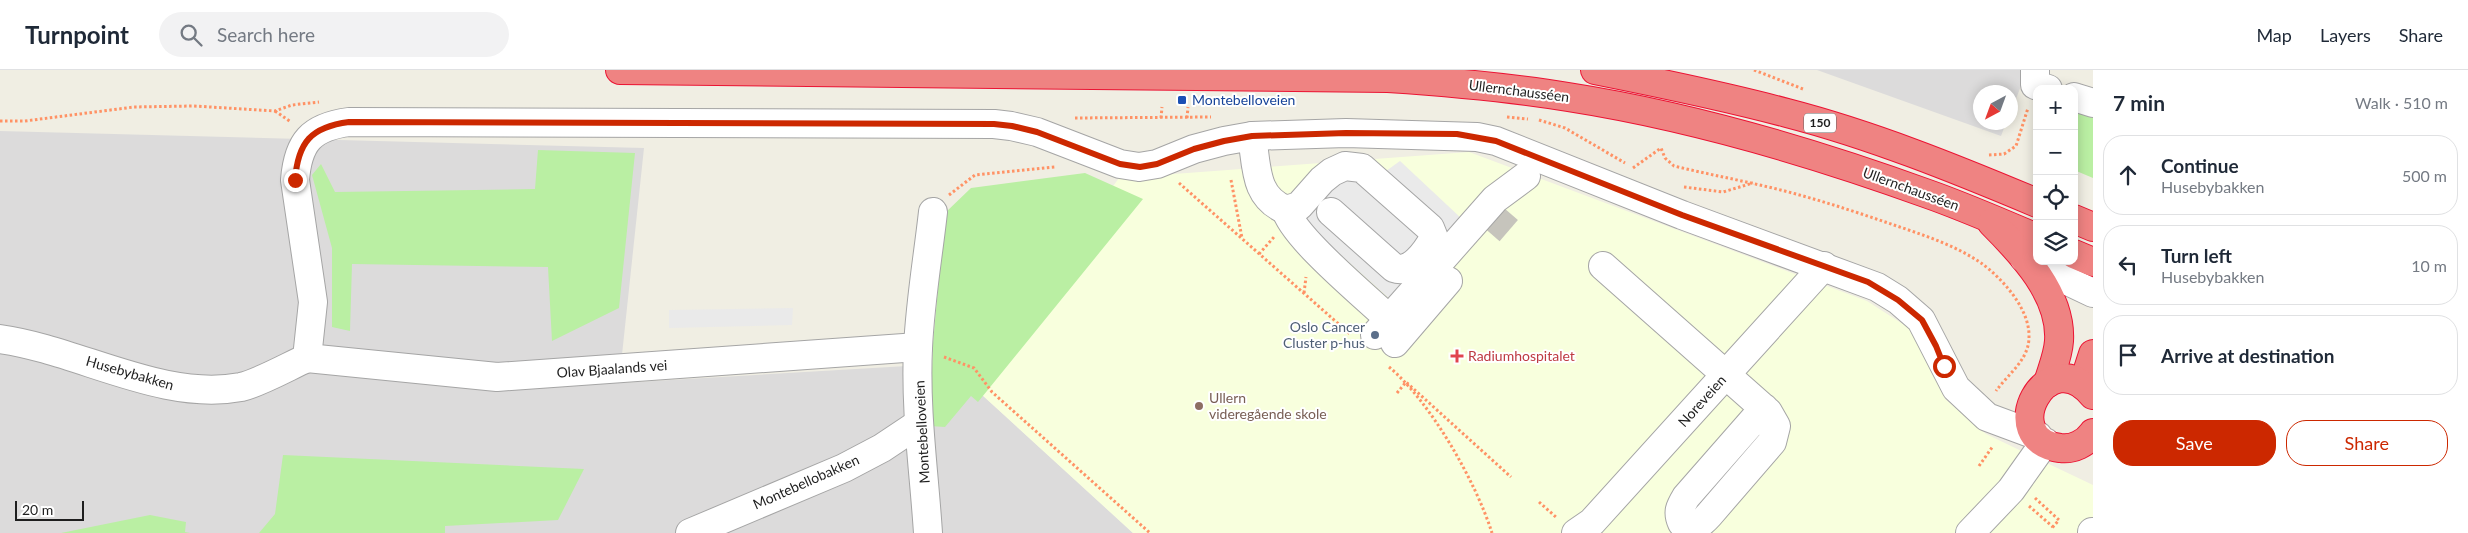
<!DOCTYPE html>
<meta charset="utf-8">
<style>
:root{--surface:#fff;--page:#f2f2f3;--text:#1f2937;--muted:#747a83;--line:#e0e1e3;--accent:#cc2800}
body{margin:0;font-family:Lato,sans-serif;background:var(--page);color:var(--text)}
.controls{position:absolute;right:15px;top:15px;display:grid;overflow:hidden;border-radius:10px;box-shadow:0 2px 12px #0003}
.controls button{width:45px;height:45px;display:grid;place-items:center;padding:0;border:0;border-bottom:1px solid var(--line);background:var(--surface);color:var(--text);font:25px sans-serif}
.compass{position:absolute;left:1973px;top:15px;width:45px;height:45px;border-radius:50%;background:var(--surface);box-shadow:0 2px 12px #0003;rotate:221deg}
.scale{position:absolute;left:15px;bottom:12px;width:69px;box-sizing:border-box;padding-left:5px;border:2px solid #1e1e1e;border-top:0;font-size:14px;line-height:18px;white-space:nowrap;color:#1e1e1e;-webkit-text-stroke:4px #fff;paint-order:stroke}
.stop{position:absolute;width:15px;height:15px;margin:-11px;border:4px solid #cc2800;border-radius:50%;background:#fff}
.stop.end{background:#cc2800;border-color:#fff;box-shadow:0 1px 5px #0008}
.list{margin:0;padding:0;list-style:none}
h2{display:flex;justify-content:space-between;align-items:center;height:65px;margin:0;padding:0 20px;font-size:21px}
h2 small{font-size:16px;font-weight:400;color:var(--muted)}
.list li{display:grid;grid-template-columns:32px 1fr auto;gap:15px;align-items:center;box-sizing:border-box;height:80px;margin:0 10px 10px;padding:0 10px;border:1px solid var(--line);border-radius:20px}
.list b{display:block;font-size:19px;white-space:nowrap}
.list p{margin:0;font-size:16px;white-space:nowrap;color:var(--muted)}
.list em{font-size:16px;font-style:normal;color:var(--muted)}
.actions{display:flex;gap:10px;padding:15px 20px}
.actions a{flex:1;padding:11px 0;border:1px solid var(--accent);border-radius:20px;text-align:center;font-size:18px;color:var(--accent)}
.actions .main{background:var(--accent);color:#fff}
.icon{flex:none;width:28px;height:28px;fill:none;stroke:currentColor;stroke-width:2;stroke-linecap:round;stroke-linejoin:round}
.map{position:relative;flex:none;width:2093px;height:463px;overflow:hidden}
header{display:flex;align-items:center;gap:30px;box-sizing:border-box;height:70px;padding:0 25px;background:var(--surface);border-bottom:1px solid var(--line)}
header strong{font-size:24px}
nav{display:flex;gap:28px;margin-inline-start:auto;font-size:18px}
.search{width:350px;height:45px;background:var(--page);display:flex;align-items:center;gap:12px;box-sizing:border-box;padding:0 18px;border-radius:28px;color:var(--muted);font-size:19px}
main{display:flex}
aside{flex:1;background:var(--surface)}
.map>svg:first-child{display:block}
.residential{fill:#dcdbdb}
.education{fill:#f8ffdd}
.grass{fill:#baefa3}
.parking{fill:#eaeaea}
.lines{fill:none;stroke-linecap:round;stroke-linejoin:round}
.minor-tunnel{stroke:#c6c4bc;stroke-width:28;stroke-dasharray:28 14;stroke-linecap:butt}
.minor-casing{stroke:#a5a5a5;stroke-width:30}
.highway-casing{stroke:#eb1333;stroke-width:30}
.path{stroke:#ff9265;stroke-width:3;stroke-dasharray:2.5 2.5;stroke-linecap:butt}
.minor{stroke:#fff;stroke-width:28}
.highway{stroke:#ef8382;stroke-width:28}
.path-bridge{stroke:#ff9265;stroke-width:3;stroke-dasharray:2.5 2.5;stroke-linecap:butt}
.route{stroke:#cc2800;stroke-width:6}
.transit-dot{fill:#1a4fb4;stroke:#fff;stroke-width:2}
.service-dot{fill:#5c6f8a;stroke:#fff;stroke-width:2}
.health-dot{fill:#e0444e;stroke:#fff;stroke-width:2}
.education-dot{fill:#8d6e63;stroke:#fff;stroke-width:2}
.labels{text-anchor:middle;stroke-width:4;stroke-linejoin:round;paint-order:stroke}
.shield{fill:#fff;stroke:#626262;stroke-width:1}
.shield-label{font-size:12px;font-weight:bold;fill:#1e1e1e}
.street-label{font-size:14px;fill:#1e1e1e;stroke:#fff}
.transit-label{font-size:14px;fill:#164399;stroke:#fff;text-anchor:start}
.service-label{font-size:14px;fill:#4e5e75;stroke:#fff;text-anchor:end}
.health-label{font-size:14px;fill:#be3a42;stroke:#fff;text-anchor:start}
.education-label{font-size:14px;fill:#785e54;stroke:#fff;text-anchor:start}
</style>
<header>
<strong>Turnpoint</strong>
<div class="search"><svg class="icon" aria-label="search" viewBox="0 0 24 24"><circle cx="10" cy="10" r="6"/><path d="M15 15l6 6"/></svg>Search here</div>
<nav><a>Map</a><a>Layers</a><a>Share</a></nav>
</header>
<main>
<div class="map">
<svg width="2093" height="463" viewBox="0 0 2093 463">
<rect width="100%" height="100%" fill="#f0eee3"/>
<!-- residential -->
<g class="residential">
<path d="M1817 0H2027L2011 42 2010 22H1980V52L2006 53 2001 66Z"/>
<path d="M0 61 644 78 619 313 907 296 969 313 1133 463H0Z"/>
</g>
<!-- education -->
<path class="education" d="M1469 82 1867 231 1912 260 1945 329 1986 364 2093 415V463H1133L969 313 1119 108Z"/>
<!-- grass -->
<g class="grass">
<path d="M2074 40 2093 46V108L2074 100Z"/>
<path d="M538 80 635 83 619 238 552 271 548 197 352 194 350 261 332 257V178L312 105 321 94 335 122 535 119Z"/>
<path d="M1085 103 1143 129 978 332 971 326 945 357 930 356 933 273 945 143 971 118Z"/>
<path d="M283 385 584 399 558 450 445 456V463H259L275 444Z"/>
<path d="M150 445 186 452 185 462 190 463H61Z"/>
</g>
<!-- parking -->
<g class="parking">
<path d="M1400 91 1462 149 1391 230 1303 151 1340 109H1375Z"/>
<path d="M793 238 792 255 669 258V240Z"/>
</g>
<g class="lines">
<!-- minor-tunnel -->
<path class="minor-tunnel" d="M1489 162 1508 140"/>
<defs>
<g id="minor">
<path d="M2035 0V15L2048 19"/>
<path d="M2074 27 2093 33"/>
<path d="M1252 66C1257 97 1254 127 1286 140L1299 136 1322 110 1332 102 1345 96 1362 98 1430 158 1434 168C1426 182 1411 204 1394 198L1331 142"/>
<path d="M1286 140C1293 167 1366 227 1389 249"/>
<path d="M2024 188 2034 195 2093 223"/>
<path d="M1603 196 1768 342 1776 356 1772 372 1709 445C1700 455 1694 460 1682 453 1677 442 1680 437 1686 427L1764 338"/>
<path d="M1375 265 1495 129 1526 106"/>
<path d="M0 269C79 280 162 332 241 317 259 313 289 296 307 288L313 232 295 110C298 72 311 57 349 52L994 54 1011 56 1037 62 1120 94 1139 97 1157 94 1194 79 1224 71 1252 66 1346 63 1477 67 1496 71 1682 145 1877 217 1898 230 1921 250 1956 318 1987 347 2038 366"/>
<path d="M1395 273 1448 211"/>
<path d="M307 288 497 307 918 277"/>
<path d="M2092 462 2093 463"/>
<path d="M690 463 844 398 882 378 918 354"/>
<path d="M928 463C924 401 915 340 918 278 920 232 928 187 933 142"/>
<path d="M1576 463 1592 452 1824 196"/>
<path d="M1970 463 2011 420 2045 372"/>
</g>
<g id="highway">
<path d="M620 0 1388 8C1448 12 1508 17 1568 27 1690 46 1812 82 1928 124 1965 137 2001 153 2037 168"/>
<path d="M1595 0C1660 13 1724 26 1787 43 1872 65 1956 99 2037 133"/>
<path d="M2074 149 2093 157"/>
<path d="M1992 153C2022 183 2062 225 2059 271 2058 286 2052 299 2048 313"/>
<path d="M2074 184 2093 192"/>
<path d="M2083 315 2093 284"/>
<path d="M2093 325C2047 269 1995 370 2060 378 2073 380 2086 373 2093 363"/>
</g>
</defs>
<!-- minor casing -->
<use href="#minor" class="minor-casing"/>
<!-- highway casing -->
<use href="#highway" class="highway-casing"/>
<!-- path -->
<g class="path">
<path d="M1754 0 1803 19"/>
<path d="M275 41 291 52"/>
<path d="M1507 47 1528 49"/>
<path d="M1075 48 1211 47"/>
<path d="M1161 48 1162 37"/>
<path d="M1187 48 1188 37"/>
<path d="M1539 50 1565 58 1625 93"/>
<path d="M0 51H25L134 37 194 36 275 41 292 35 319 32"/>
<path d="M1989 85 2004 84 2016 76 2028 38"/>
<path d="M1633 98 1661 78 1665 88 1674 96C1715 106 1756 113 1796 124 1829 133 1862 144 1894 155 1923 165 1955 175 1981 193 2002 208 2030 239 2029 267 2029 290 2008 304 1996 321"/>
<path d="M1231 110 1242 168"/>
<path d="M1179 113 1350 264"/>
<path d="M1684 117 1723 122 1753 113"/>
<path d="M949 125 975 105 1055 97"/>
<path d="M1259 184 1274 167"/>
<path d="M1304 223 1306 207"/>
<path d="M944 287 974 298 992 322 1150 463"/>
<path d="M1389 297C1430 331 1476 412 1492 463"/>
<path d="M1979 396 1993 376"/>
<path d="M2035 428 2059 450 2052 458"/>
<path d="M1539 432 1557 448"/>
<path d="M2029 436 2053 457"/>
</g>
<!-- minor -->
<use href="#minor" class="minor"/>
<!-- highway -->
<use href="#highway" class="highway"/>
<!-- path-bridge -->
<path class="path-bridge" d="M1397 323 1406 312 1511 407"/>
</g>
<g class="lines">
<!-- route -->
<path class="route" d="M295 110C298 72 311 57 349 52L994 54 1012 56 1037 62 1120 94 1140 97 1157 94 1194 79 1224 71 1252 66 1346 63 1457 64 1496 71 1682 145 1868 212 1898 230 1922 250 1936 276 1944 296"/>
</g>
<!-- markers -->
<rect class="transit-dot" x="1177" y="25" width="10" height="10" rx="2.5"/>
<circle class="service-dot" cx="1375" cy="265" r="5"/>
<path class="health-dot" d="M1454.5 278.5h5v5h5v5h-5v5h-5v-5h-5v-5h5z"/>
<circle class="education-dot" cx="1199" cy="336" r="5"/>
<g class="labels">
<!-- shield labels -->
<rect class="shield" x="1804" y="43.5" width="32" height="19" rx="4"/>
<g class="shield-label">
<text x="1820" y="57">150</text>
</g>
<!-- street labels -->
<g class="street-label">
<text transform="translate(1519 21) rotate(7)" y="5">Ullernchausséen</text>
<text transform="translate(1911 119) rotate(20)" y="5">Ullernchausséen</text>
<text transform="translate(612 299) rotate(-4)" y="5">Olav Bjaalands vei</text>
<text transform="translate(130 303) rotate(16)" y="5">Husebybakken</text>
<text transform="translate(1702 331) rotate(-48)" y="5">Noreveien</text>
<text transform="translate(922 362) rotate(-93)" y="5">Montebelloveien</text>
<text transform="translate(806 412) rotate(-24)" y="5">Montebellobakken</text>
</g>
<!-- transit labels -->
<g class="transit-label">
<text x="1192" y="35">Montebelloveien</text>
</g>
<!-- service labels -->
<g class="service-label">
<text x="1365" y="262">Oslo Cancer<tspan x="1365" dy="16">Cluster p-hus</tspan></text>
</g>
<!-- health labels -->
<g class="health-label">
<text x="1468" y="291">Radiumhospitalet</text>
</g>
<!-- education labels -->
<g class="education-label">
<text x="1209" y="333">Ullern<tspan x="1209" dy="16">videregående skole</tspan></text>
</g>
</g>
</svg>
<div class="controls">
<button>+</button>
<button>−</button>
<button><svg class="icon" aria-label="locate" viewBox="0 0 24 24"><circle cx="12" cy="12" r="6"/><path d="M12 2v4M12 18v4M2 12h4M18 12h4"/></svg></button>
<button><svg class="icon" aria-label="layers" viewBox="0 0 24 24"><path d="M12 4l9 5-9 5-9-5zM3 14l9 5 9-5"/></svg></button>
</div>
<svg class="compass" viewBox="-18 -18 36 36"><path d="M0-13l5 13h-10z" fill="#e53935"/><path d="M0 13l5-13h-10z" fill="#747a83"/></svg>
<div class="scale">20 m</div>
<div class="stop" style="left:1944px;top:296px"></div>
<div class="stop end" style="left:295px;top:110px"></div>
</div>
<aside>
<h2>7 min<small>Walk · 510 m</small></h2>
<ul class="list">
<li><svg class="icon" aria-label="ahead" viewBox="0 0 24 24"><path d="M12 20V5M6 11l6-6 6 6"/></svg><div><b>Continue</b><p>Husebybakken</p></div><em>500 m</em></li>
<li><svg class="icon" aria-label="left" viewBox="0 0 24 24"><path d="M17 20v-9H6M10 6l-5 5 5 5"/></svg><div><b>Turn left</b><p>Husebybakken</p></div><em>10 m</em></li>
<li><svg class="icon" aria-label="arrive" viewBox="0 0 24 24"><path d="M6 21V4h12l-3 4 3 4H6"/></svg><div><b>Arrive at destination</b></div></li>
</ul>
<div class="actions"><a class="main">Save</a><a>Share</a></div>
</aside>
</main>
